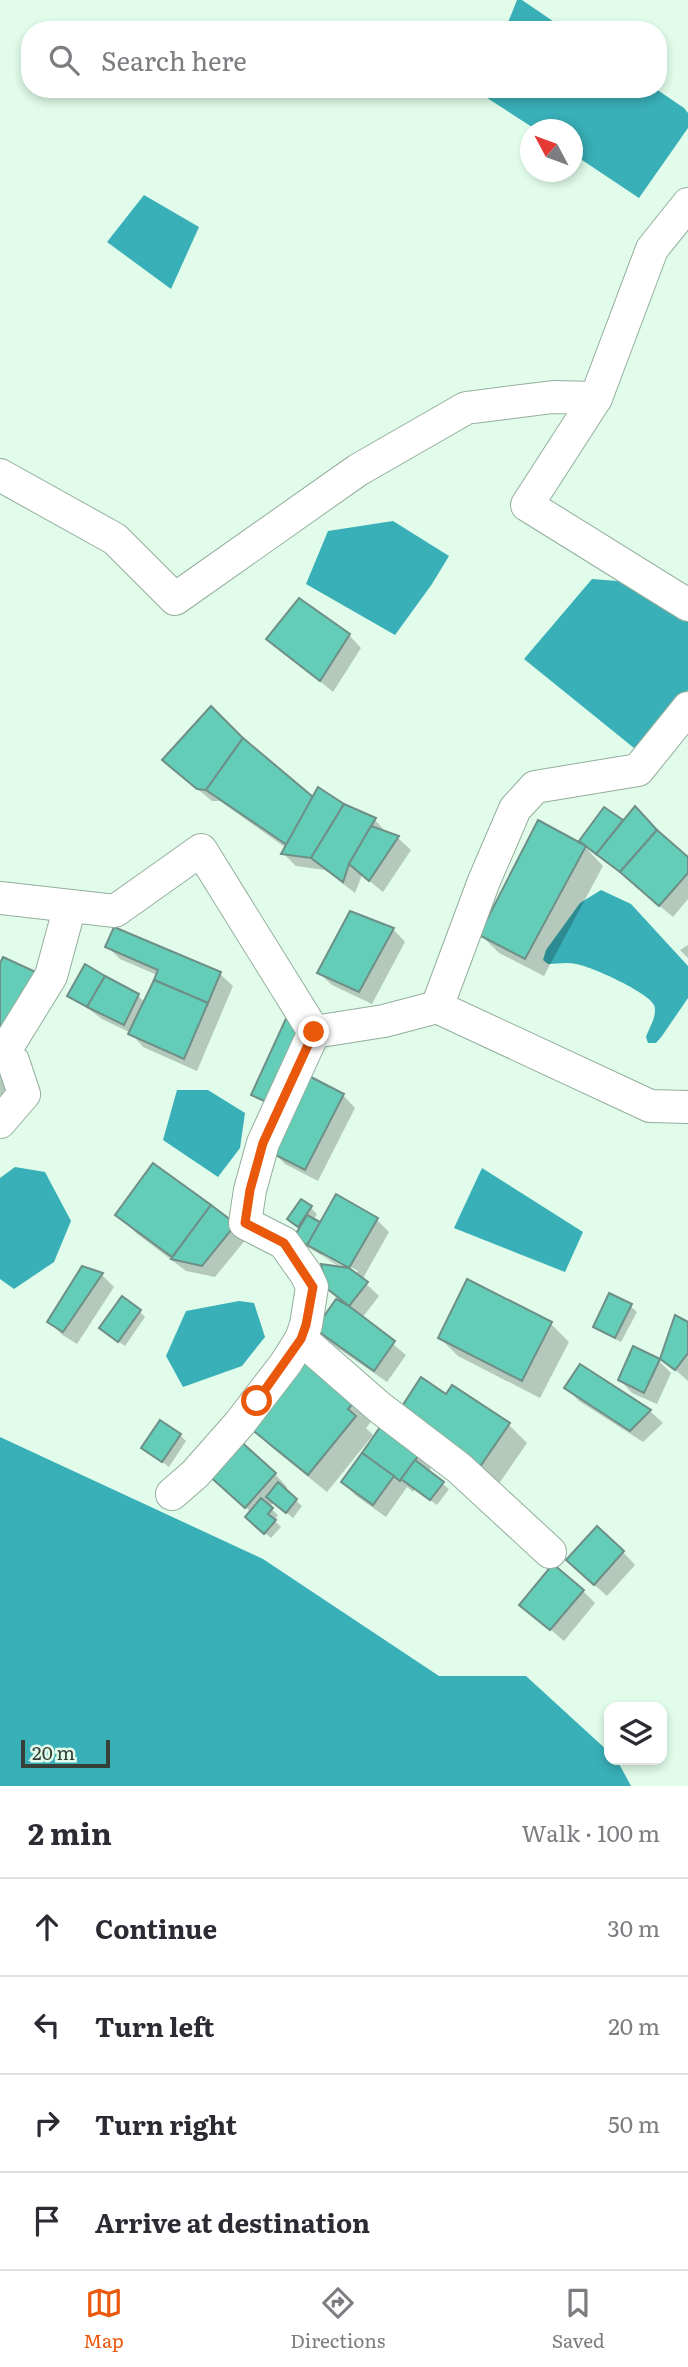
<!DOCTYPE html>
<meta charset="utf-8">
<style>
:root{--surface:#fff;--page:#f2f2f3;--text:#2b2b33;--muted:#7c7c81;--line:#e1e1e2;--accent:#ea580c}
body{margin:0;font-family:Literata,serif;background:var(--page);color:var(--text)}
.controls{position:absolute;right:21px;bottom:21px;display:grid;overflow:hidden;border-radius:14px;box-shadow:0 4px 10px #0003}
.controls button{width:63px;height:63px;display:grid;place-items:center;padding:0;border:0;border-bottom:2px solid var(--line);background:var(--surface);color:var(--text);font:35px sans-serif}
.compass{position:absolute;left:520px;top:119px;width:63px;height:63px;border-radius:50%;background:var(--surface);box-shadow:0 4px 10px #0003;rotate:311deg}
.scale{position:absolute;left:21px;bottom:18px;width:89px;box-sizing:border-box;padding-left:7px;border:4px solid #354038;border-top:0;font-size:19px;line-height:24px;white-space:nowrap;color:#354038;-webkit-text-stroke:5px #e1fcea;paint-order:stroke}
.stop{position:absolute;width:21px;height:21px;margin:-16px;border:5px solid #ea580c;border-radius:50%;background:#fff}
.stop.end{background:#ea580c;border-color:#fff;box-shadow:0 2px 7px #0008}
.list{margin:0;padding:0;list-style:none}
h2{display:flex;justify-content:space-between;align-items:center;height:91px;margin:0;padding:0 28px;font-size:30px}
h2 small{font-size:23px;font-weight:400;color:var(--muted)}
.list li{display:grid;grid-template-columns:46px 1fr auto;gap:21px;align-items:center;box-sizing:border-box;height:98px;padding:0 28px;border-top:2px solid var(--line)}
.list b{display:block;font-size:26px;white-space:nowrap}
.list em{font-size:23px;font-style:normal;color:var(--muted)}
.icon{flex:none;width:38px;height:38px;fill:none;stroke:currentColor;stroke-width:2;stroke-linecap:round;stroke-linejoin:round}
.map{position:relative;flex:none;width:688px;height:1786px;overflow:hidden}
.search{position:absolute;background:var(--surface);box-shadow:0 4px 10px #0003;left:21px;right:21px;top:21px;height:77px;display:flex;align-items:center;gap:18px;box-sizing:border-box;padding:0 24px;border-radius:28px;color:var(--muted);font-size:26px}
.sheet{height:483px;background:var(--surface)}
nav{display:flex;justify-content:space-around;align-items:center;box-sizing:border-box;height:98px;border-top:2px solid var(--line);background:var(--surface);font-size:19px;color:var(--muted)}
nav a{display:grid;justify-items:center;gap:4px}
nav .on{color:var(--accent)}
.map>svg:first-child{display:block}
.water{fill:#39afb7}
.shadow{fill:#0003;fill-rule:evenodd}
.building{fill:#64cdb8;stroke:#6e8f87;stroke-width:2}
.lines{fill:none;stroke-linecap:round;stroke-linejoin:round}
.minor-casing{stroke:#94ae9c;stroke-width:34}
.minor{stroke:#fff;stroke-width:32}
.route{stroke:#ea580c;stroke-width:9}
</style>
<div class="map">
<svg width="688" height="1786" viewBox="0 0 688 1786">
<rect width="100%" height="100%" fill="#e1fcea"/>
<!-- water -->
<g class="water">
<path d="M517 0H522L566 30H505Z"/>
<path d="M479 89H656L684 108 688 113V128L639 198 573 154 572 130 535 129 478 92Z"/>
<path d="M144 195 199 227 171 289 107 242Z"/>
<path d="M393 521 449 556 432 584 395 635 306 584 328 531Z"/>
<path d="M592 579 630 582 688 617V690L634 748 524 659Z"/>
<path d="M601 890 631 904 688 966V998L662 1036 656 1043H648L646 1037C649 1028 658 1015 654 1005 648 992 590 966 576 964 567 962 557 964 548 964L543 960 546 950 580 903Z"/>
<path d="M177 1090H208L245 1113 240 1148 218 1177 163 1140Z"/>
<path d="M15 1167 45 1172 71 1221 54 1262 14 1289 0 1279V1178Z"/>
<path d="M482 1168 583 1232 565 1272 454 1228Z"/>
<path d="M239 1301 254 1303 265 1337 242 1366 183 1387 166 1356 186 1311Z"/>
<path d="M0 1437 263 1559 439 1676H526L609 1752V1760H617L631 1786H0Z"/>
</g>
<!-- shadow -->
<g class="shadow">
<path d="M349 635 361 648 333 692 269 639Z"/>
<path d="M243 741 313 800 343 806 375 820 387 833 398 838 411 850 383 892 362 875 355 893 325 870 296 866 283 853 286 848 220 801H212L177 772Z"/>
<path d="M605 809 623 823 660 835 688 859V899L673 917 588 847Z"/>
<path d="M539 822 587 849 603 866 544 976 499 953 481 935Z"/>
<path d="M115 929 220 974 233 986 197 1071 143 1047 131 1033 102 1019 70 995 138 996 145 1002 157 975 120 959 108 947Z"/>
<path d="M393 929 405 942 372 1004 332 985 319 973Z"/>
<path d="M688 945V958L680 950Z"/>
<path d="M0 1068 11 1075 6 1099 0 1095Z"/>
<path d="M343 1095 355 1108 318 1181 285 1164 272 1151Z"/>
<path d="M210 1206 247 1238 215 1277 186 1271 136 1233 118 1215Z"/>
<path d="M311 1208 317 1214 313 1220 321 1225 377 1220 389 1232 362 1280 379 1296 362 1318 406 1355 387 1382 329 1342 317 1329 345 1305 327 1287 343 1269 302 1243 299 1228 295 1225ZM322 1251 358 1271 356 1274 322 1255Z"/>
<path d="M83 1269 102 1275 114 1287 77 1344 61 1334 49 1321Z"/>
<path d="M630 1306 637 1312 621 1342 601 1332 595 1326Z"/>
<path d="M139 1311 145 1317 125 1346 107 1334Z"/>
<path d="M551 1324 569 1342 540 1398 458 1356 440 1338Z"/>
<path d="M688 1324V1381L662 1358Z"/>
<path d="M301 1357 374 1418 366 1428 373 1435 327 1492 270 1446 252 1428Z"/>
<path d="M658 1360 671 1373 657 1404 632 1393 620 1380Z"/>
<path d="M580 1366 650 1411 663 1423 643 1442 579 1401 566 1388Z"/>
<path d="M447 1396 509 1425 527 1443 496 1488 452 1453Z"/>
<path d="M386 1423 435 1462 428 1472 449 1489 437 1505 415 1489 413 1492 407 1487 386 1517 355 1495 343 1482Z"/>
<path d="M180 1435 186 1441 169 1467 143 1447Z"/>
<path d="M275 1474 287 1487 284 1490 302 1506 293 1518 274 1502 269 1507 278 1515 274 1520 281 1527 271 1538 253 1523 251 1512 222 1487Z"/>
<path d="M623 1552 635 1565 607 1596 581 1573Z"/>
<path d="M583 1591 595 1603 564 1641 522 1605Z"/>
</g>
<!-- building -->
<g class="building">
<path d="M299 598 350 634 320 681 266 639Z"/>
<path d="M211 706 243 738 206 790 197 789 162 760Z"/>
<path d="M243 738 313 797 287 845 206 790Z"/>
<path d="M318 787 344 804 311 858 281 854Z"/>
<path d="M344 804 376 818 349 864 343 882 311 858Z"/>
<path d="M635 806 657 830 620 872 596 854Z"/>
<path d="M604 807 623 820 596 854 579 841Z"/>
<path d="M538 820 586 846 525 959 479 935Z"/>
<path d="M371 826 399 836 369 881 349 864Z"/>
<path d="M657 830 688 857V873L659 906 620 872Z"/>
<path d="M350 911 394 928 359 992 317 973Z"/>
<path d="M114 927 221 972 208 1003 154 980 158 970 105 947Z"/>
<path d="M3 957 40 974 0 1049V963Z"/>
<path d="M85 964 105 976 87 1007 67 996Z"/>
<path d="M105 976 139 994 124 1025 87 1007Z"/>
<path d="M154 980 208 1003 184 1059 128 1034Z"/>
<path d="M289 1012 303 1035 271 1104 251 1095Z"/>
<path d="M309 1076 344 1094 305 1170 270 1152Z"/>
<path d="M153 1163 211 1205 172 1257 115 1215Z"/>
<path d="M336 1194 378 1218 349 1268 307 1245Z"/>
<path d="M301 1199 312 1206 298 1227 287 1219Z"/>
<path d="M211 1205 236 1224 202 1266 171 1259Z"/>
<path d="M307 1215 320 1222 307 1245 294 1237Z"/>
<path d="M321 1264 349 1268 368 1282 349 1306 325 1287Z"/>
<path d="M82 1266 103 1273 63 1332 47 1322Z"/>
<path d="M467 1279 552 1322 522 1381 438 1338Z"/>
<path d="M609 1293 632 1304 615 1338 593 1327Z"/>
<path d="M122 1296 141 1310 118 1342 99 1328Z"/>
<path d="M336 1299 349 1306 395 1341 374 1371 315 1329Z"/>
<path d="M675 1315 688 1322V1353L675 1370 660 1359Z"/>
<path d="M633 1346 660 1359 644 1393 618 1380Z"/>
<path d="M301 1354 357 1399 348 1409 356 1416 308 1475 250 1428Z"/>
<path d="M580 1364 651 1410 630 1431 564 1388Z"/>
<path d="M421 1377 446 1394 452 1385 510 1423 477 1471 397 1414Z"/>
<path d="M160 1420 181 1434 162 1462 141 1448Z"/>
<path d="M385 1420 424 1448 400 1481 362 1453Z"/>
<path d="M238 1439 276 1473 245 1508 207 1474Z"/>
<path d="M362 1453 394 1476 373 1505 341 1482Z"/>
<path d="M415 1460 444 1482 430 1500 401 1479Z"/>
<path d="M278 1482 297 1499 286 1513 266 1497Z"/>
<path d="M261 1498 273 1508 268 1514 276 1520 264 1534 245 1517Z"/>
<path d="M597 1526 624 1551 594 1585 566 1560Z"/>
<path d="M553 1564 584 1590 550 1630 519 1605Z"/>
</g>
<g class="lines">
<defs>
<g id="minor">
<path d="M596 398 527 505 688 605"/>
<path d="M0 475 115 539 175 599 358 470 466 408 553 397 596 398 652 249 688 204"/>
<path d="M0 898 115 911 201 850 314 1032"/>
<path d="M437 1007 484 881 515 809 535 787 638 770 688 708"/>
<path d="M0 1122 24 1094 13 1061 3 1054 51 976 70 906"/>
<path d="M301 1339 379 1407 459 1468 550 1552"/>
<path d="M172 1494 195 1474 240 1423 286 1363 301 1339 306 1325 312 1287 306 1274 284 1243 245 1223 250 1190 263 1143 314 1032 384 1021 437 1007 650 1106 688 1107"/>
</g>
</defs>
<!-- minor casing -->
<use href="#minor" class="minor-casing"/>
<!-- minor -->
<use href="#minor" class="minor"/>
</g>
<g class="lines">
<!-- route -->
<path class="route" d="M257 1401 301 1339 306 1325 313 1287 284 1243 245 1223 250 1190 263 1143 314 1032"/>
</g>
</svg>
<div class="controls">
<button><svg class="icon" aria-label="layers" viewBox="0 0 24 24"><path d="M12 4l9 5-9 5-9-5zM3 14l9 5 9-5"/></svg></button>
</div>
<svg class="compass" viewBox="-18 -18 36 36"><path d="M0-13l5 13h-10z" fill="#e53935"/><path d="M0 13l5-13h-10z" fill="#7c7c81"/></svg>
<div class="scale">20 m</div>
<div class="stop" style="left:257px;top:1401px"></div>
<div class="stop end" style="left:314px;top:1032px"></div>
<div class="search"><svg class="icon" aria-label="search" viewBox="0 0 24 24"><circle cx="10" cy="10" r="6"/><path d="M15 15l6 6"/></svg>Search here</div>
</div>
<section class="sheet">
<h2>2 min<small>Walk · 100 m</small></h2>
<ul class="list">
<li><svg class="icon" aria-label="ahead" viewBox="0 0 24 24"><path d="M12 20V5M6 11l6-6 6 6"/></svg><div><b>Continue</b></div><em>30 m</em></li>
<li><svg class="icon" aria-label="left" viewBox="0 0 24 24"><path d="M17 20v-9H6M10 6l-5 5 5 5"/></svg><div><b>Turn left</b></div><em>20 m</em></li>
<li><svg class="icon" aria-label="right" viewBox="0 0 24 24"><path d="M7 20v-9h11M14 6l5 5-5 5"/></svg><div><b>Turn right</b></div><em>50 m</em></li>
<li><svg class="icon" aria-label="arrive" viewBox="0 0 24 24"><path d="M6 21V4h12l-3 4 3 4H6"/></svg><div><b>Arrive at destination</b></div></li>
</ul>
</section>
<nav>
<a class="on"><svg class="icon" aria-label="map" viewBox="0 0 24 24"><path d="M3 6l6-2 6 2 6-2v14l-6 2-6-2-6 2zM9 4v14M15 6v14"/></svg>Map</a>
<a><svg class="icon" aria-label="directions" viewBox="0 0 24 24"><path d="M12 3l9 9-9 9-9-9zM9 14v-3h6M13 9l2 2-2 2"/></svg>Directions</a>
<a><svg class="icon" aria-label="saved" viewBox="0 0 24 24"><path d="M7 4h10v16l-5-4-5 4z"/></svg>Saved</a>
</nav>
